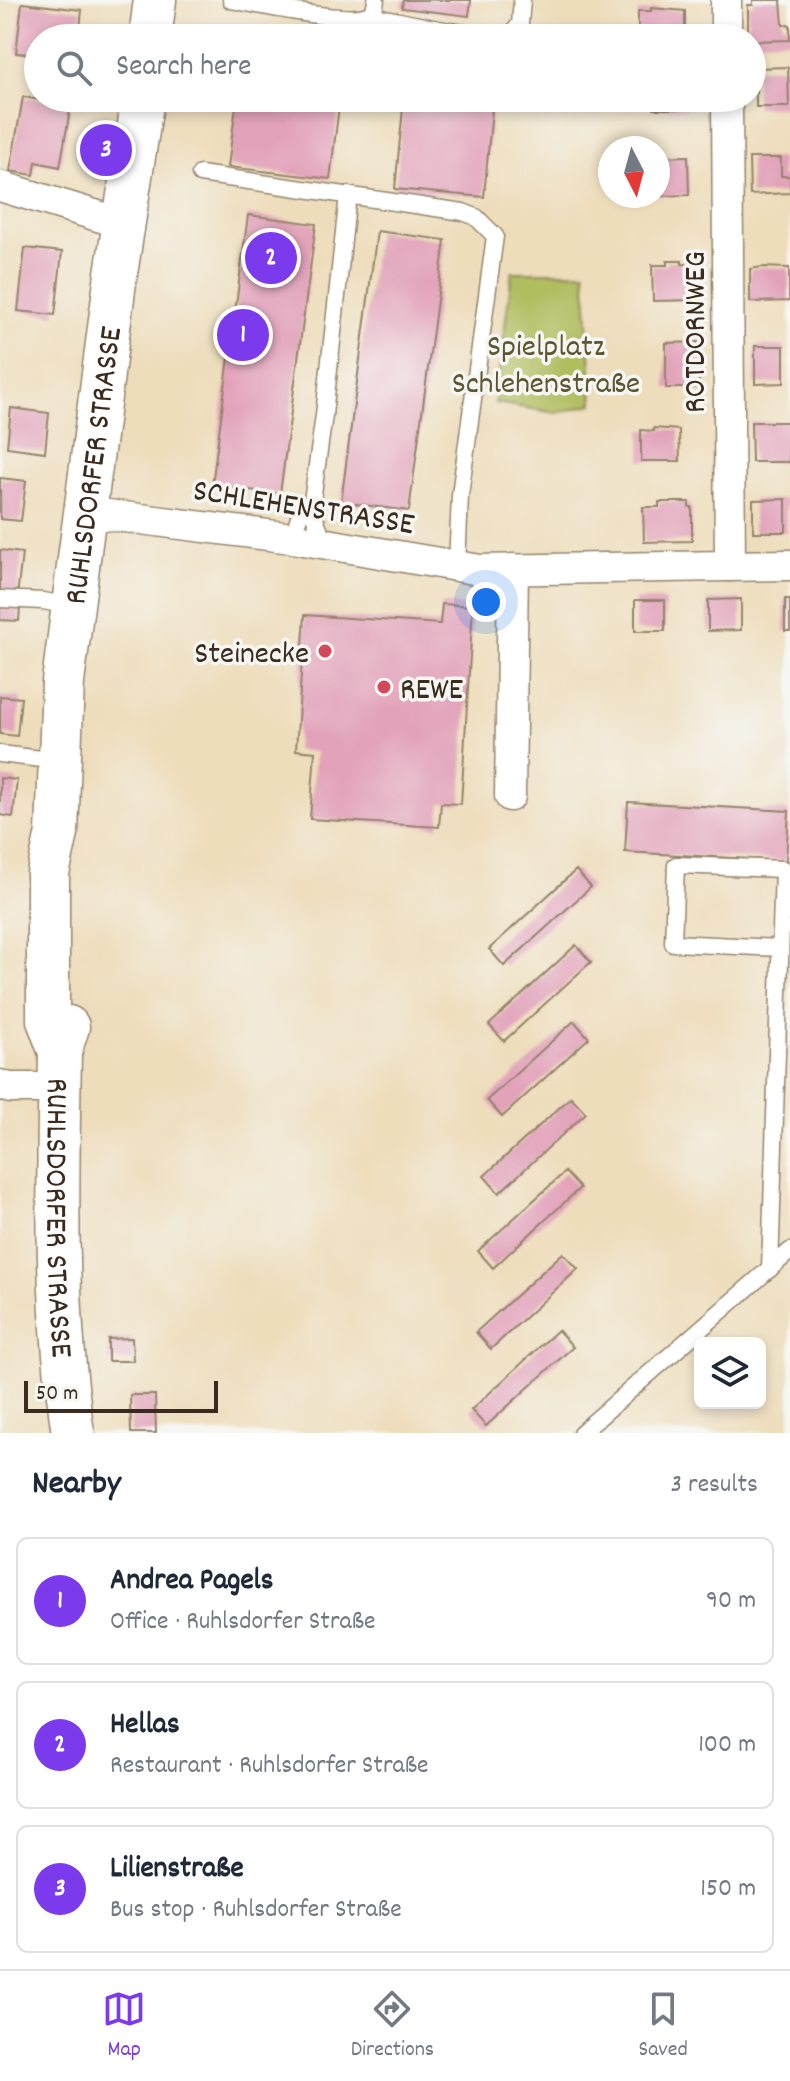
<!DOCTYPE html>
<meta charset="utf-8">
<style>
:root{--surface:#fff;--page:#f2f2f3;--text:#1f2937;--muted:#747a83;--line:#e0e1e3;--accent:#7c3aed}
body{margin:0;font-family:Dekko,sans-serif;background:var(--page);color:var(--text)}
.controls{position:absolute;right:24px;bottom:24px;display:grid;overflow:hidden;border-radius:12px;box-shadow:0 4px 12px #0003}
.controls button{width:72px;height:72px;display:grid;place-items:center;padding:0;border:0;border-bottom:2px solid var(--line);background:var(--surface);color:var(--text);font:40px sans-serif}
.compass{position:absolute;left:598px;top:136px;width:72px;height:72px;border-radius:50%;background:var(--surface);box-shadow:0 4px 12px #0003;rotate:174deg}
.scale{position:absolute;left:24px;bottom:20px;width:194px;box-sizing:border-box;padding-left:8px;border:4px solid #3b2a1e;border-top:0;font-size:22px;line-height:28px;white-space:nowrap;color:#3b2a1e;-webkit-text-stroke:6px #f6f6f2;paint-order:stroke}
.you{position:absolute;left:486px;top:602px;width:28px;height:28px;margin:-20px;border:6px solid #fff;border-radius:50%;background:#1a73e8;box-shadow:0 0 0 12px #1a73e833}
.badge{display:grid;place-items:center;width:52px;height:52px;border-radius:50%;background:var(--accent);color:#fff;font-size:26px;font-weight:700}
.pin{position:absolute;translate:-50% -50%;border:4px solid #fff;box-shadow:0 2px 8px #0006}
.list{margin:0;padding:0;list-style:none}
h2{display:flex;justify-content:space-between;align-items:center;height:104px;margin:0;padding:0 32px;font-size:34px}
h2 small{font-size:26px;font-weight:400;color:var(--muted)}
.list li{display:grid;grid-template-columns:52px 1fr auto;gap:24px;align-items:center;box-sizing:border-box;height:128px;margin:0 16px 16px;padding:0 16px;border:2px solid var(--line);border-radius:12px}
.list b{display:block;font-size:30px;white-space:nowrap}
.list p{margin:0;font-size:26px;white-space:nowrap;color:var(--muted)}
.list em{font-size:26px;font-style:normal;color:var(--muted)}
.icon{flex:none;width:44px;height:44px;fill:none;stroke:currentColor;stroke-width:2;stroke-linecap:round;stroke-linejoin:round}
.map{position:relative;flex:none;width:790px;height:1433px;overflow:hidden}
.search{position:absolute;background:var(--surface);box-shadow:0 4px 12px #0003;left:24px;right:24px;top:24px;height:88px;display:flex;align-items:center;gap:20px;box-sizing:border-box;padding:0 28px;border-radius:44px;color:var(--muted);font-size:30px}
.sheet{height:536px;background:var(--surface)}
nav{display:flex;justify-content:space-around;align-items:center;box-sizing:border-box;height:112px;border-top:2px solid var(--line);background:var(--surface);font-size:22px;color:var(--muted)}
nav a{display:grid;justify-items:center;gap:4px}
nav .on{color:var(--accent)}
.map>svg:first-child{display:block}
.green{fill:#b1be60;stroke:#76743f;stroke-width:2}
.building{fill:#e2a2ba}
.lines{fill:none;stroke-linecap:round;stroke-linejoin:round}
.service-casing{stroke:#94846c;stroke-width:19}
.minor-casing{stroke:#94846c;stroke-width:33}
.secondary-casing{stroke:#94846c;stroke-width:45}
.service{stroke:#fff;stroke-width:16}
.minor{stroke:#fff;stroke-width:30}
.secondary{stroke:#fff;stroke-width:42}
.poi-dot{fill:#d1495b;stroke:#f6f6f2;stroke-width:3}
.labels{text-anchor:middle;stroke-width:7;stroke-linejoin:round;paint-order:stroke}
.street-label{font-size:32px;fill:#3b2a1e;stroke:#f6f6f2}
.park-label{font-size:32px;fill:#5e5632;stroke:#f6f6f2}
.poi-label{font-size:32px;fill:#3b2a1e;stroke:#f6f6f2;text-anchor:end}
</style>
<div class="map">
<svg width="790" height="1433" viewBox="0 0 790 1433">
<rect width="100%" height="100%" fill="#f6f6f2"/>
<filter id="ink" filterUnits="userSpaceOnUse"><feTurbulence type="fractalNoise" baseFrequency=".0125" numOctaves="2"/><feDisplacementMap in="SourceGraphic" scale="16" xChannelSelector="R" yChannelSelector="G"/><feConvolveMatrix kernelMatrix="1 2 1 2 8 2 1 2 1" color-interpolation-filters="sRGB"/></filter>
<filter id="wash" filterUnits="userSpaceOnUse"><feTurbulence type="fractalNoise" baseFrequency=".006" numOctaves="4" result="noise"/><feDisplacementMap in="SourceGraphic" scale="32" xChannelSelector="R" yChannelSelector="G"/><feGaussianBlur stdDeviation="1.8" result="paint"/><feColorMatrix in="noise" values="0 0 0 0 0 0 0 0 0 0 0 0 0 0 0 0 0 1.4 0 .05"/><feComposite in="paint" operator="in"/></filter>
<g filter="url(#wash)">
<rect width="100%" height="100%" fill="#edb"/>
<!-- green -->
<path class="green" d="M512 272H585L593 404 557 413 495 403Z"/>
<g id="blocks">
<!-- building -->
<g class="building">
<path d="M403 0H471L469 16 402 8Z"/>
<path d="M753 0H781L783 25H790V40L752 41V38H748V5H753Z"/>
<path d="M22 3 82 10 79 38H38V55L16 53Z"/>
<path d="M651 8 685 11V38H638V11H651Z"/>
<path d="M788 67 789 107H756V68Z"/>
<path d="M23 97 71 105 60 167 36 162 34 175 10 171Z"/>
<path d="M237 98H340L330 179 228 167Z"/>
<path d="M404 98H493L484 197 395 189Z"/>
<rect x="654" y="98" width="33" height="11"/>
<path d="M688 156 689 195 658 196V157Z"/>
<path d="M749 158H781V176H790V193L750 195Z"/>
<path d="M248 215 316 224 280 494 212 485Z"/>
<path d="M377 231 445 240 409 511 341 502Z"/>
<path d="M25 248 62 252 55 315 18 311Z"/>
<path d="M667 261H682V264L697 265V300L653 301 652 265H667Z"/>
<path d="M762 267 789 268V301L750 302V269Z"/>
<path d="M698 342 699 388H666V343Z"/>
<path d="M755 346H784V383L755 384Z"/>
<path d="M11 408 49 413 45 452 7 447Z"/>
<path d="M751 422H788L789 462H752Z"/>
<path d="M654 428 679 430 680 461H641V430L654 431Z"/>
<path d="M0 478 26 481 21 521 0 519Z"/>
<path d="M786 499V532H753V500Z"/>
<path d="M659 502H689V507H692V541L644 542 643 507H659Z"/>
<path d="M0 550 22 553 17 597 0 595Z"/>
<path d="M741 599V630L708 631V600Z"/>
<rect x="785" y="599" width="5" height="32"/>
<rect x="635" y="600" width="30" height="31"/>
<path d="M442 604 473 606 461 804 441 803 439 827 310 819 315 752 296 750 305 615 440 624Z"/>
<path d="M0 605 20 607 19 621 0 620Z"/>
<path d="M0 696 21 698 17 736 0 734Z"/>
<path d="M0 778 17 780 13 817 0 815Z"/>
<path d="M628 802 789 811 786 861 625 852Z"/>
<path d="M576 870 591 887 504 966 489 949Z"/>
<path d="M576 945 591 962 504 1041 489 1025Z"/>
<path d="M574 1021 589 1038 502 1117 487 1100Z"/>
<path d="M571 1097 586 1113 499 1193 484 1176Z"/>
<path d="M565 1172 580 1188 493 1268 478 1251Z"/>
<path d="M563 1253 578 1269 491 1349 476 1332Z"/>
<path d="M558 1330 573 1347 486 1426 471 1410Z"/>
<path d="M132 1338 133 1361H108V1339Z"/>
<path d="M130 1395H155L156 1433H131Z"/>
</g>
</g>
</g>
<g filter="url(#ink)">
<use href="#blocks" fill-opacity="0" stroke="#94846c" stroke-width="2"/>
<g class="lines">
<defs>
<g id="service">
<path d="M231 0C258 5 346 24 367 15 374 12 375 7 376 0"/>
<path d="M370 15C409 22 475 41 513 33L520 24 522 0"/>
<path d="M200 174 463 212 476 217 495 236 460 495 457 566"/>
<path d="M292 538 300 514 311 508"/>
<path d="M325 544 311 508 324 415 348 195"/>
<path d="M0 599 43 601 71 606"/>
<path d="M0 754 58 761"/>
<path d="M770 1269 783 869 676 865 673 943 780 948"/>
<path d="M581 1433 790 1251"/>
</g>
<g id="minor">
<path d="M726 0V38"/>
<path d="M727 98 730 566"/>
<path d="M0 186 124 224"/>
<path d="M84 512 292 538 480 570 790 565"/>
<path d="M510 796 513 569"/>
<path d="M0 1085 10 1088H59"/>
</g>
<g id="secondary">
<path d="M150 38 155 0"/>
<path id="s1" d="M68 1027 60 1052C58 1179 54 1307 73 1433"/>
<path id="s2" d="M60 1052 48 1020V874L57 833 63 682 116 274 143 98"/>
</g>
</defs>
<!-- service casing -->
<use href="#service" class="service-casing"/>
<!-- minor casing -->
<use href="#minor" class="minor-casing"/>
<!-- secondary casing -->
<use href="#secondary" class="secondary-casing"/>
<!-- service -->
<use href="#service" class="service"/>
<!-- minor -->
<use href="#minor" class="minor"/>
<!-- secondary -->
<use href="#secondary" class="secondary"/>
</g>
</g>
<!-- markers -->
<g class="poi-dot">
<circle cx="325" cy="651" r="8"/>
<circle cx="384" cy="687" r="8"/>
</g>
<g class="labels">
<!-- street labels -->
<g class="street-label">
<text transform="translate(693 332) rotate(-90)" y="11">ROTDORNWEG</text>
<text dy="11" stroke="none"><textPath href="#s2" startOffset="592">RUHLSDORFER STRASSE</textPath></text>
<text transform="translate(304 505) rotate(9)" y="11">SCHLEHENSTRASSE</text>
<text dy="11" stroke="none"><textPath href="#s1" startOffset="192">RUHLSDORFER STRASSE</textPath></text>
</g>
<!-- park labels -->
<g class="park-label">
<text x="546" y="355">Spielplatz<tspan x="546" dy="37">Schlehenstraße</tspan></text>
</g>
<!-- poi labels -->
<g class="poi-label">
<text x="309" y="662">Steinecke</text>
<text x="400" y="698" text-anchor="start">REWE</text>
</g>
</g>
</svg>
<div class="controls">
<button><svg class="icon" aria-label="layers" viewBox="0 0 24 24"><path d="M12 4l9 5-9 5-9-5zM3 14l9 5 9-5"/></svg></button>
</div>
<svg class="compass" viewBox="-18 -18 36 36"><path d="M0-13l5 13h-10z" fill="#e53935"/><path d="M0 13l5-13h-10z" fill="#747a83"/></svg>
<div class="scale">50 m</div>
<div class="you"></div>
<div class="pin badge" style="left:243px;top:335px">1</div>
<div class="pin badge" style="left:271px;top:258px">2</div>
<div class="pin badge" style="left:106px;top:150px">3</div>
<div class="search"><svg class="icon" aria-label="search" viewBox="0 0 24 24"><circle cx="10" cy="10" r="6"/><path d="M15 15l6 6"/></svg>Search here</div>
</div>
<section class="sheet">
<h2>Nearby<small>3 results</small></h2>
<ul class="list">
<li><span class="badge">1</span><div><b>Andrea Pagels</b><p>Office · Ruhlsdorfer Straße</p></div><em>90 m</em></li>
<li><span class="badge">2</span><div><b>Hellas</b><p>Restaurant · Ruhlsdorfer Straße</p></div><em>100 m</em></li>
<li><span class="badge">3</span><div><b>Lilienstraße</b><p>Bus stop · Ruhlsdorfer Straße</p></div><em>150 m</em></li>
</ul>
</section>
<nav>
<a class="on"><svg class="icon" aria-label="map" viewBox="0 0 24 24"><path d="M3 6l6-2 6 2 6-2v14l-6 2-6-2-6 2zM9 4v14M15 6v14"/></svg>Map</a>
<a><svg class="icon" aria-label="directions" viewBox="0 0 24 24"><path d="M12 3l9 9-9 9-9-9zM9 14v-3h6M13 9l2 2-2 2"/></svg>Directions</a>
<a><svg class="icon" aria-label="saved" viewBox="0 0 24 24"><path d="M7 4h10v16l-5-4-5 4z"/></svg>Saved</a>
</nav>
